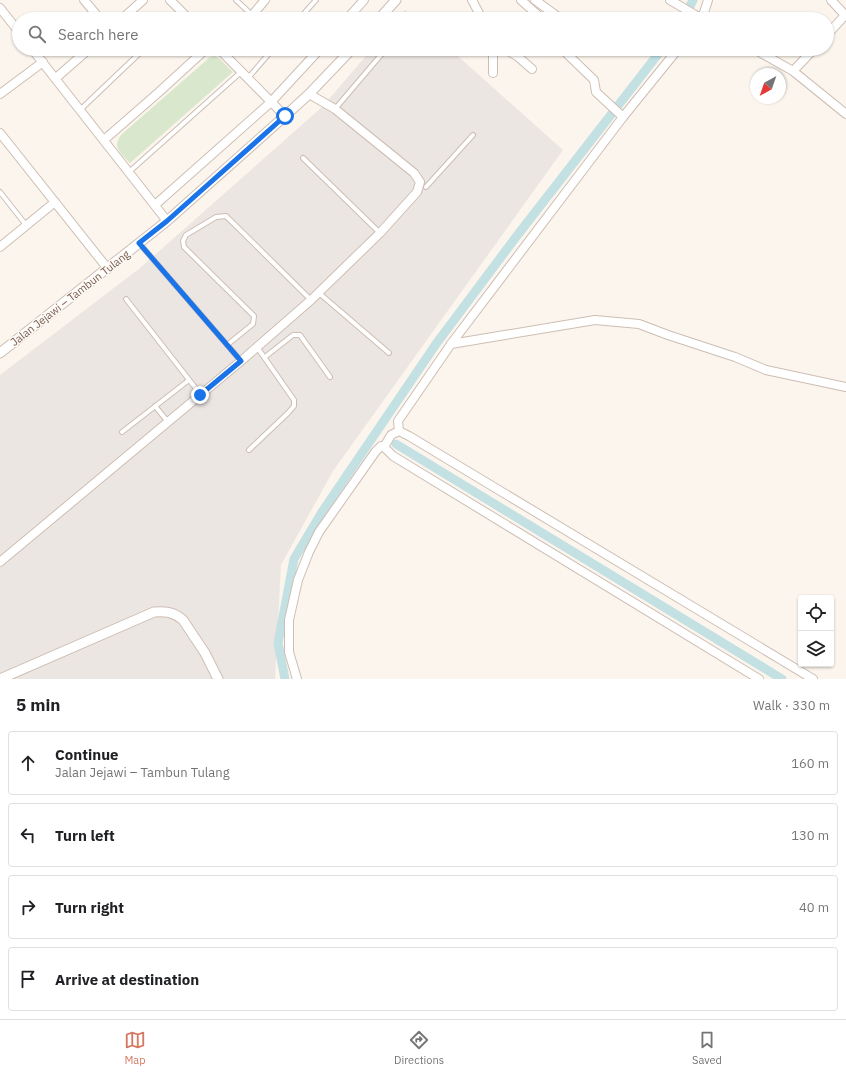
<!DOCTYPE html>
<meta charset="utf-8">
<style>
:root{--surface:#fff;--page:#f2f2f2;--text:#202124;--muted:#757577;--line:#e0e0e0;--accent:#d67762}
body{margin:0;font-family:"IBM Plex Sans",sans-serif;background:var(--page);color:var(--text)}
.controls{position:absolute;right:12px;bottom:12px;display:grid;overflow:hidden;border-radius:4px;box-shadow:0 1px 3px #0004}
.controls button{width:36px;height:36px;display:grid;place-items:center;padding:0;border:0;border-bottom:1px solid var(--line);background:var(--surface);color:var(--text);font:20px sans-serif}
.compass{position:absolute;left:750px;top:68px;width:36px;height:36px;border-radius:50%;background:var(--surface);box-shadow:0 1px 3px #0004;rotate:220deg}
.stop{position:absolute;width:12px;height:12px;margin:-9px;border:3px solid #1a73e8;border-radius:50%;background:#fff}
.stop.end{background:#1a73e8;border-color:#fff;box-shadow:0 1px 4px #0008}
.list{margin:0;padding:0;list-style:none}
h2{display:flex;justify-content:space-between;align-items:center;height:52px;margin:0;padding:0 16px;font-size:17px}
h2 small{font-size:13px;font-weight:400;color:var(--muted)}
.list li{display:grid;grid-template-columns:26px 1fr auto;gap:12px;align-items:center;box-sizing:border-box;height:64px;margin:0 8px 8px;padding:0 8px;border:1px solid var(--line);border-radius:4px}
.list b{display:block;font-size:15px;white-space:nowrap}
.list p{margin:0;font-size:13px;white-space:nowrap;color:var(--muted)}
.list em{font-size:13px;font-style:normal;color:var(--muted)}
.icon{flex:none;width:22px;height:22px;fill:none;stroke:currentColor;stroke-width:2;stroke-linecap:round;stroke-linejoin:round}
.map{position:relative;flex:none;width:846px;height:679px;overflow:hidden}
.search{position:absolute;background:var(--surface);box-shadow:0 1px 3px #0004;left:12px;right:12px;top:12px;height:44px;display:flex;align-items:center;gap:10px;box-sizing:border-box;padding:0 14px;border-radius:22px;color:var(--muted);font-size:15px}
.sheet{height:340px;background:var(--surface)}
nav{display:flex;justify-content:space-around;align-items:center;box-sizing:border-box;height:56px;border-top:1px solid var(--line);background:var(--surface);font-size:11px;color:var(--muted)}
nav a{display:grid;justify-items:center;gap:2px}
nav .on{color:var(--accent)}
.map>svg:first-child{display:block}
.industrial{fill:#ece6e2}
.green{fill:#d9e8cd}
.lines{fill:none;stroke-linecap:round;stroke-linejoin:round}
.canal{stroke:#c3e0e3;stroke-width:9}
.service-casing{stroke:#cdbeb4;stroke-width:6}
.minor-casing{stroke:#cdbeb4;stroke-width:10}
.tertiary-casing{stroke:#cdbeb4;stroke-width:11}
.service{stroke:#fff;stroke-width:4}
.minor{stroke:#fff;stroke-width:8}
.tertiary{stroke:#fff;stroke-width:9}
.route{stroke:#1a73e8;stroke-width:5}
.labels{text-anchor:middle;stroke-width:3;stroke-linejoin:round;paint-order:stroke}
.street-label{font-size:11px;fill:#755d52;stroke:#fef9f4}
</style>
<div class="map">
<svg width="846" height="679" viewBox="0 0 846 679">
<rect width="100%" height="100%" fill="#fbf5ed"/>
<!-- industrial -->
<g class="industrial">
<path d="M405 10 416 19H397Z"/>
<path d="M372 49H450L563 150 333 471 281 565 275 679H0V375L140 268 322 107Z"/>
</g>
<!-- green -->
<path class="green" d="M214 56 220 59 233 72 130 163C121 153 111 147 122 134L209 58Z"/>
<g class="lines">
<!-- canal -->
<g class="canal">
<path d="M684 19 693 0"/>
<path d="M396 444 782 679"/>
<path d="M285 679 278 643 294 559 322 512 436 344 516 237 662 49"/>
</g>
<defs>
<g id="service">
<path d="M236 0 252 15"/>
<path d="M175 19 182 12"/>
<path d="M299 19 316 0"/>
<path d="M248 78 273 49"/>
<path d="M335 109 386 49"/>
<path d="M80 110 144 49"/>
<path d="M303 158 380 233"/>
<path d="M129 172 241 72"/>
<path d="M426 187 473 135"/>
<path d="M0 192 26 225"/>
<path d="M139 243 241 361"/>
<path d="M319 293 389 353"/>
<path d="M126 299 201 395"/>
<path d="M227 345 253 324 254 316 184 247 183 241 186 235 216 217 226 216 311 300"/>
<path d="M265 357 293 335H300L330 377"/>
<path d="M155 406 168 422"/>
<path d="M122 432 189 380"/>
<path d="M249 450 288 413 294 406V400L257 347"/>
</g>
<g id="minor">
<path d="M84 0 100 19"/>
<path d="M170 0 189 19"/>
<path d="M472 0 482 19"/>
<path d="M521 0 542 19"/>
<path d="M535 0 561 19"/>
<path d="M670 0 702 19"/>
<path d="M831 0 845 15"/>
<path d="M0 8 19 32"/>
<path d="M122 19 143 0"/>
<path d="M249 19 265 0"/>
<path d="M347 19 364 0"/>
<path d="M702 19 708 0"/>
<path d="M827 35 846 14"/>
<path d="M32 49 167 221"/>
<path d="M219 49 285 116"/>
<path d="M493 49V73"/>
<path d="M505 49 517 56 532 69"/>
<path d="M562 49 594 80 596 92 623 117"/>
<path d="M754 49 793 71 846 114"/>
<path d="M793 71 814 49"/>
<path d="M56 78 89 49"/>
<path d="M0 94 43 62"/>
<path d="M0 133 108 269"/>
<path d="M104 140 159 92 206 49"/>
<path d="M155 205 271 102 320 49"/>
<path d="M0 247 55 202"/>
<path d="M451 344 595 320 639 324 668 335 735 357 766 370 846 387"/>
<path d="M399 431 409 436 813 679"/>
<path d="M399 431 398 421 451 344 623 117 678 49"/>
<path d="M399 431 391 435 384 447 393 456 759 679"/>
<path d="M0 562 241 361 311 300 380 233 417 192 420 182 414 173 335 109 309 94"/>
<path d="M297 679 289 652V620L298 580 309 552 319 532 376 451 381 446 384 447"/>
</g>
<g id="tertiary">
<path d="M379 19 396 0"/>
<path d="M0 353 167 221 285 116 309 94 352 49"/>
<path d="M0 679 154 612C165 611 174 612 183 620L205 653 218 679"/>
</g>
</defs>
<!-- service casing -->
<use href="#service" class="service-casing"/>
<!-- minor casing -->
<use href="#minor" class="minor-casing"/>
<!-- tertiary casing -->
<use href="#tertiary" class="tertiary-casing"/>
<!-- service -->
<use href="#service" class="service"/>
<!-- minor -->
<use href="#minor" class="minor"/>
<!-- tertiary -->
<use href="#tertiary" class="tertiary"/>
</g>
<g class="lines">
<!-- route -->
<path class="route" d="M200 395 241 361 139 243 167 221 285 116"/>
</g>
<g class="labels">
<!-- street labels -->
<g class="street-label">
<text transform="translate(70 298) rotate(-38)" y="4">Jalan Jejawi – Tambun Tulang</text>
</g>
</g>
</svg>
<div class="controls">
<button><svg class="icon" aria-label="locate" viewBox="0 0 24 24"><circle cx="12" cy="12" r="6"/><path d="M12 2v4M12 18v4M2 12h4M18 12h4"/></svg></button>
<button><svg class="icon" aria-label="layers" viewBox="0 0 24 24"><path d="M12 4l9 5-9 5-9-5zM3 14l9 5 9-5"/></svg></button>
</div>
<svg class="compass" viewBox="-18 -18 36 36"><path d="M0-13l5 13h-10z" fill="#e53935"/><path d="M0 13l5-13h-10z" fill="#757577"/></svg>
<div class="stop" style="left:285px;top:116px"></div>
<div class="stop end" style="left:200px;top:395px"></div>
<div class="search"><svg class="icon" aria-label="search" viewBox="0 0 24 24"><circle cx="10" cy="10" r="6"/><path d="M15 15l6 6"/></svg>Search here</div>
</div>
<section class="sheet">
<h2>5 min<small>Walk · 330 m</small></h2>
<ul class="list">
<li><svg class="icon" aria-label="ahead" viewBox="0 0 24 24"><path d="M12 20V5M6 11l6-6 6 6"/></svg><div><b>Continue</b><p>Jalan Jejawi – Tambun Tulang</p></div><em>160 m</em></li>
<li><svg class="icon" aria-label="left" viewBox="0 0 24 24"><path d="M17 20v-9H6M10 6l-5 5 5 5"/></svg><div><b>Turn left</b></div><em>130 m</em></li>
<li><svg class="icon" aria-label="right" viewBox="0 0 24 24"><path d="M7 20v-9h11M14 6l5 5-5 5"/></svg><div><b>Turn right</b></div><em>40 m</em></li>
<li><svg class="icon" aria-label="arrive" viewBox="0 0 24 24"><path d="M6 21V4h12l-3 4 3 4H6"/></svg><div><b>Arrive at destination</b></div></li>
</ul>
</section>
<nav>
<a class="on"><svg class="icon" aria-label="map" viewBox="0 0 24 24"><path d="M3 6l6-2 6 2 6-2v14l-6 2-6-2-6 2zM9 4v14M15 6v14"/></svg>Map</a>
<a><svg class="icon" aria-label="directions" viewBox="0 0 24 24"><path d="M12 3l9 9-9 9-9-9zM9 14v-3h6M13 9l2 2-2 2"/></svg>Directions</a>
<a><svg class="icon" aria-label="saved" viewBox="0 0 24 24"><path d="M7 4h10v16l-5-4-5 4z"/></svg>Saved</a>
</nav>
